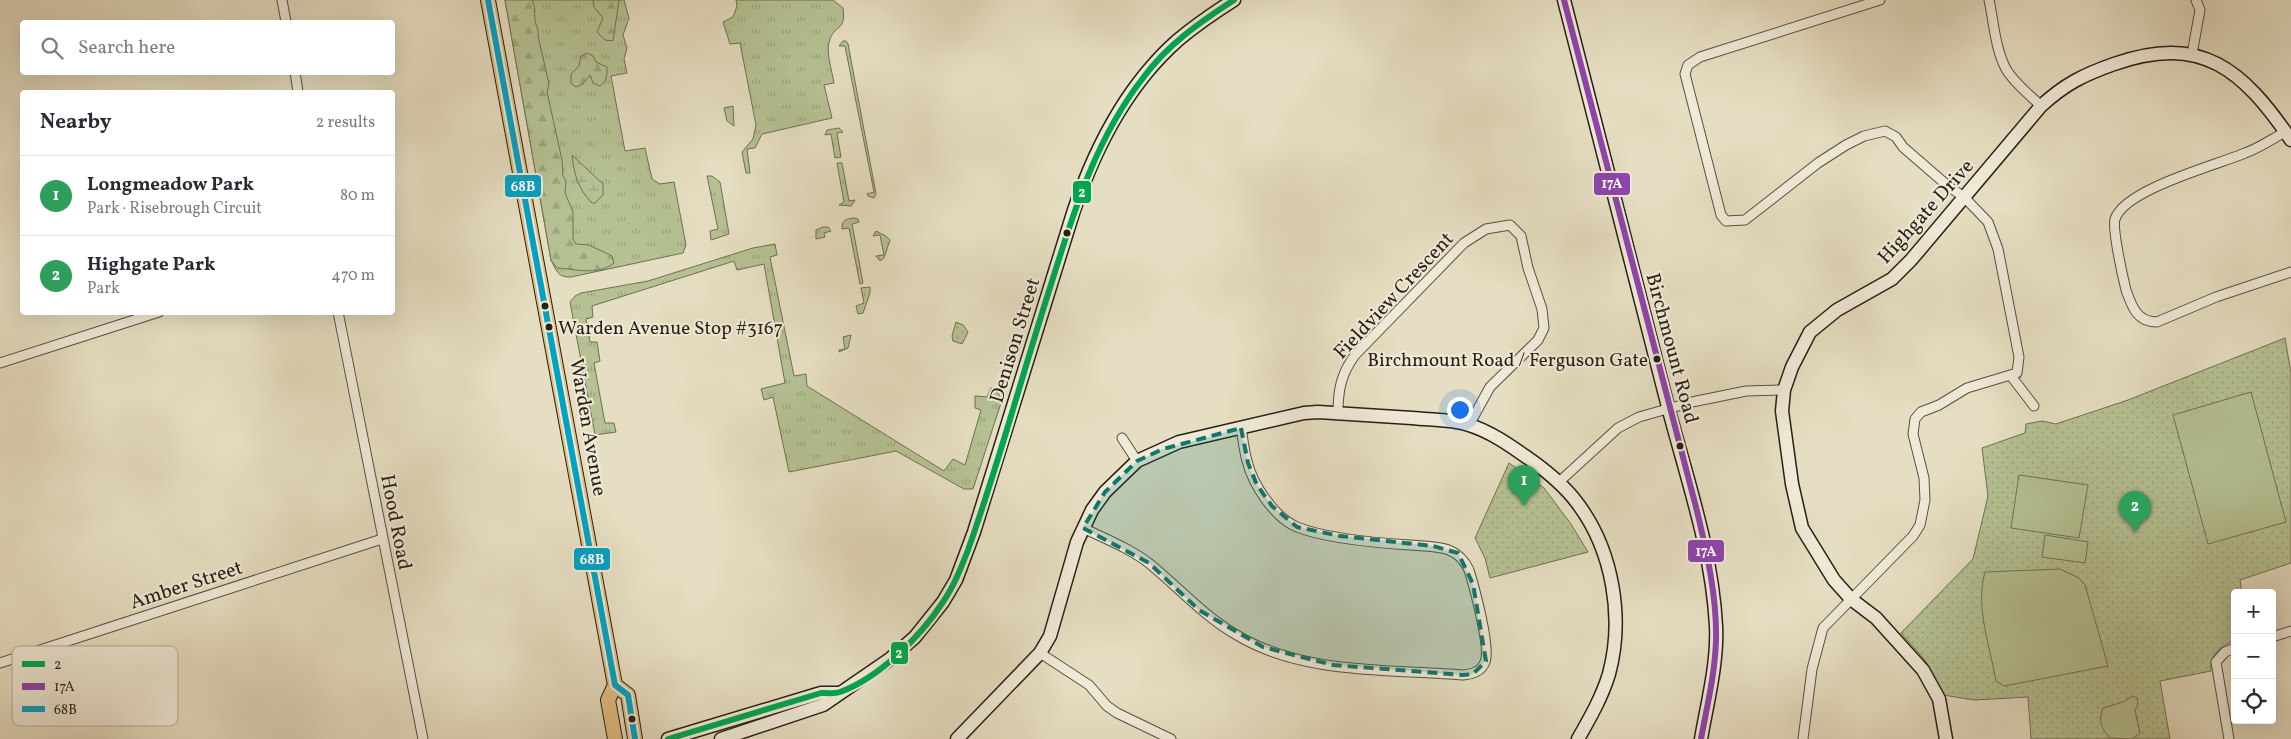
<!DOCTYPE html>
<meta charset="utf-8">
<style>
:root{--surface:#fff;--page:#f2f2f3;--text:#2b2b33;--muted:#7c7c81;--line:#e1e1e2;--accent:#ea580c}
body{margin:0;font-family:Vollkorn,serif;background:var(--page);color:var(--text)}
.controls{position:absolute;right:15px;bottom:15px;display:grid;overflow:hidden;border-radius:5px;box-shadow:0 5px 20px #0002}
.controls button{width:45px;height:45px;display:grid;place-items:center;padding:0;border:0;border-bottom:1px solid var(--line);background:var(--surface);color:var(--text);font:25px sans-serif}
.you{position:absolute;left:1459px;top:409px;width:18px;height:18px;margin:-12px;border:4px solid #fff;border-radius:50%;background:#1a73e8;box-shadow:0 0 0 8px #1a73e833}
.badge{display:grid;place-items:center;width:32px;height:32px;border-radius:50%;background:var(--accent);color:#fff;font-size:16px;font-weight:700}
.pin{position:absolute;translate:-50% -41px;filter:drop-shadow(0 1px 2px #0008)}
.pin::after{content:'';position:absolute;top:26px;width:18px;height:15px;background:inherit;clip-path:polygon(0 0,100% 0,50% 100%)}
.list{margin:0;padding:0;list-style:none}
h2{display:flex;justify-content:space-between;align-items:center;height:65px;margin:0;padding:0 20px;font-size:21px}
h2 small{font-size:16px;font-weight:400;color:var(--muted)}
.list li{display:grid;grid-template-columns:32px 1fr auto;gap:15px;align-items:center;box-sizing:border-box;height:80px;padding:0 20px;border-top:1px solid var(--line)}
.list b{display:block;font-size:19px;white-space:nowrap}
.list p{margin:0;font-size:16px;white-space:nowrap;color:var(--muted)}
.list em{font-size:16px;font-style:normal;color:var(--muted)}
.icon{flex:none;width:28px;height:28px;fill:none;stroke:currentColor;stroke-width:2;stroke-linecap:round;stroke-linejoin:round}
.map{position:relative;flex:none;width:2291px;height:739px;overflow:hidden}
.search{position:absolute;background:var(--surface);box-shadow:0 5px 20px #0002;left:20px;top:20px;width:375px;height:55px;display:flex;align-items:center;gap:12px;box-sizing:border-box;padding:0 18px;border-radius:5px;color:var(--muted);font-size:19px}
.panel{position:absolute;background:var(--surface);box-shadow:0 5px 20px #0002;left:20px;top:90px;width:375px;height:225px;border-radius:5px}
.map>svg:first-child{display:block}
.grass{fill:url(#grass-tufts);stroke:#6e7054}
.forest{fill:url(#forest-firs);stroke:#6e7054}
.wetland{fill:url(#wetland-marsh);stroke:#6e7054}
.park{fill:url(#park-dots);stroke:#6e7054}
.pitch{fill:#b5c193;stroke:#6e7054}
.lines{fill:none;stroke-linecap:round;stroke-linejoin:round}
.street-casing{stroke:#584f41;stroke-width:11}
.secondary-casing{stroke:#281f16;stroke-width:15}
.primary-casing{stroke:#281f16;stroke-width:16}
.street{stroke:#efead7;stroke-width:9}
.secondary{stroke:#efead7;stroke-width:12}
.primary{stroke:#e3bf81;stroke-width:14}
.bus-1-casing{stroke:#efead7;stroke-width:10}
.bus-2-casing{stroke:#efead7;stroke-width:10}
.bus-3-casing{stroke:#efead7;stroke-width:10}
.bus-1{stroke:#00a651;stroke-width:6}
.bus-2{stroke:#8e44ad;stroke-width:6}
.bus-3{stroke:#02a2c5;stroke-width:6}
.marked{fill:#0f766e;fill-opacity:0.2;stroke:#0f766e;stroke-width:4;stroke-dasharray:10 6;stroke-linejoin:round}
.bus-dot{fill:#281f16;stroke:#efead7;stroke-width:2}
.labels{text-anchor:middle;stroke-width:4;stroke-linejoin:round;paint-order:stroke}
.bus-label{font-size:19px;fill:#281f16;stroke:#efead7;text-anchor:start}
.street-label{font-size:20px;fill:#281f16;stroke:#efead7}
.key{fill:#efead7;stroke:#b3ad9d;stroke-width:1}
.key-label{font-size:14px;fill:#281f16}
.line-badge{stroke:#efead7;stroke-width:2}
.badge-label{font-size:14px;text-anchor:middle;font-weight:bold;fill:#fff}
</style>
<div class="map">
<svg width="2291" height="739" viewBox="0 0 2291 739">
<defs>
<pattern id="grass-tufts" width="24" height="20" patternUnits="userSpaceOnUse" patternTransform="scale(1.25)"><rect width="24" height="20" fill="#b5c193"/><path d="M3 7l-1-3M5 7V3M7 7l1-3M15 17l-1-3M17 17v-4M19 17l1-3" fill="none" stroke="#9ca57e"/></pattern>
<pattern id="forest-firs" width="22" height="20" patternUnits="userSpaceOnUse" patternTransform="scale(1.25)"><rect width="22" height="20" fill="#b5c193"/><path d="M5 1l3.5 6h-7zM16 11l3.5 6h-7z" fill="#9ca57e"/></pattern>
<pattern id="wetland-marsh" width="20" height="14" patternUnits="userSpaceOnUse" patternTransform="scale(1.25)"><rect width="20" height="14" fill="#b5c193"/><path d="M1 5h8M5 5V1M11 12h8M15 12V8" fill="none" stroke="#9ca57e"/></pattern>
<pattern id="park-dots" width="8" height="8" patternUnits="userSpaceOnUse" patternTransform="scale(1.25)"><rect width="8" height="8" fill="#b5c193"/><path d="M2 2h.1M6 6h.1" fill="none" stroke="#9ca57e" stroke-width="1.8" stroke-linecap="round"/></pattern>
</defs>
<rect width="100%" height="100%" fill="#e6dec2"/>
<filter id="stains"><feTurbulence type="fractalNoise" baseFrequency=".004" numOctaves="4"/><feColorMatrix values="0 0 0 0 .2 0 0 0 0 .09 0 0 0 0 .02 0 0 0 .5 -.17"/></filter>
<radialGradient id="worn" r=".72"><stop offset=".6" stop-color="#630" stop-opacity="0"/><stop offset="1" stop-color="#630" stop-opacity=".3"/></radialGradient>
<!-- grass -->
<g class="grass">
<path d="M505 0H624L629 18 623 35 627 48 624 59 627 73 611 76 625 151 645 148 652 179 660 184 674 182 686 245 683 253 571 277C558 278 556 270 551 260Z"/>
<path d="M736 0H833L843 8C846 31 836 24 830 39 825 51 832 70 834 83L824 85 832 118 762 134 755 148 747 149 750 173H746L742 152 753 139 756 125 740 43 730 44 723 22 733 17 737 6Z"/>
<path d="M843 41H846L848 44 876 194 874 198 868 196 867 194 874 192 845 46H839Z"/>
<path d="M733 106 734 126 727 121 724 108Z"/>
<path d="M839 128 843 132 837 133 841 157 835 158 831 134 825 135 827 130Z"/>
<path d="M837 163H842L849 201 855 200 851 206 839 205 844 202Z"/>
<path d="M707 176H712L720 182 729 234 711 240 710 231 718 229Z"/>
<path d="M854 218 858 219 859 222 852 224 863 283 860 284 849 228 842 229C842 220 845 219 854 218Z"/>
<path d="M823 227H828L831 231 824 233 825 237 816 239V230Z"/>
<path d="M876 231 886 236 890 240 884 258 880 261 876 256 884 255 880 235 873 236Z"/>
<path d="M775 244 777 255 770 257 794 376 806 374 807 386 944 471 953 459 965 465 981 410 975 408V396L987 397 991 388H995L1002 400 973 489H964L896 451 789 472 773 397 764 400 761 389 785 383 764 264 737 270 734 261 592 306 593 317 586 319 590 342H597L600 361 594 363 605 423H614L616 432 595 435 570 302 575 296 581 293 648 281 753 248Z"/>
<path d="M870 287V293L863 313 858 314 856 306 864 303 861 288Z"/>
<path d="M851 335 848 348 839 352V350L845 349 843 337Z"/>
</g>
<!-- forest -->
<g class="forest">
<path d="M505 0H532C536 8 534 12 535 20 536 27 539 29 538 36L549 84 547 92 562 160 563 176 566 181 565 193 573 212V239L576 244 589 245 612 256 614 263C598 276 576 269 557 268L551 260Z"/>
<path d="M593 0H619L613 41 605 40 597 32 603 18 594 7Z"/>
<path d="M587 53 593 56 596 62 607 67C607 75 607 81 600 86L593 83 590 75 583 84 576 87 571 83V74L579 66 581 56Z"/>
</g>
<!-- wetland -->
<path class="wetland" d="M572 155 603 184V195L595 203H592C578 189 574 174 572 155Z"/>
<!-- park -->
<g class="park">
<path d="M956 322 963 325 968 332 962 344 953 341 952 336Z"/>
<path d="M2285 338 2291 373V563L2240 580 2242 593H2235V641C2220 646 2210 654 2211 671L2160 681 2170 739H2031L2028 697 1974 700 1943 695 1925 660 1901 633 1973 559 1988 496 1982 448 2025 433 2026 424 2042 421 2056 424 2128 400Z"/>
<path d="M1509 463 1544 488 1571 524 1588 552 1490 578 1485 558 1475 538Z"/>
</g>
<!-- pitch -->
<g class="pitch">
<path d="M2251 392 2286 522 2208 544 2173 415Z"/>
<path d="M2019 475 2088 485 2079 538 2011 528Z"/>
<path d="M2045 535 2088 542 2085 563 2042 557Z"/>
<path d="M2060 569 2079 578 2085 585 2108 666 2004 686 1996 681C1990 646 1975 607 1985 572Z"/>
<path d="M2133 696 2137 698 2138 704 2135 710 2140 733 2132 739 2110 738C2101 728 2098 721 2103 708L2123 702Z"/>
</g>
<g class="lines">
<defs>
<g id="street">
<path d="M282 0 286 22"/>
<path d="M1989 0C1994 23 1995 48 2006 69 2014 83 2030 95 2041 106"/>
<path d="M2192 54 2200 10 2196 0"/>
<path d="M295 72 298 92"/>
<path d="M2285 132C2272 139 2259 148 2245 153 2217 165 2125 189 2115 219 2112 229 2123 278 2126 290 2132 307 2137 322 2157 322L2216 297 2291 272"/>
<path d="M338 312 423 739"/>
<path d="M0 363 159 312"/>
<path d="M2011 376 2034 406"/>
<path d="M1338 413C1338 390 1341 374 1355 355L1464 243 1486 229 1510 225 1521 236 1528 268 1542 309 1544 328 1538 340 1490 387 1469 425"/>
<path d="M1122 438 1137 461"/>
<path d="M1559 482 1618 428 1639 417 1692 402 1746 391 1784 390"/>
<path d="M1083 528C1106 539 1131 549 1150 564 1179 588 1203 615 1235 634 1301 675 1389 669 1463 675 1472 674 1481 672 1485 662 1491 648 1474 586 1469 570 1457 544 1435 547 1410 545 1378 543 1327 539 1297 527 1274 517 1253 485 1247 461 1244 450 1243 439 1241 428"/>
<path d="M2272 637 2291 631"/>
<path d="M1040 653 1089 685 1107 706 1117 713 1171 739"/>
<path d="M0 663 382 539"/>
<path d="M1803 739 1812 669 1823 628 1913 536 1920 525 1925 500 1924 478 1913 434 1915 419 1921 412 1939 405 1967 388 2017 373 2019 357 1998 249 1988 222 1964 197 1948 186 1903 147 1896 137 1885 131 1864 136 1846 145 1818 163 1745 220 1726 221 1721 215 1685 74 1688 65 1700 57 1880 0"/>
<path d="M2229 739 2216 662 2225 652 2235 648"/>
</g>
<g id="secondary">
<path d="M1564 0C1598 133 1632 266 1666 399 1685 474 1712 548 1716 626 1718 662 1707 704 1701 739"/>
<path d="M668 739 821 693H838"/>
<path d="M721 739 823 705 890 659 915 637 943 602 956 580 974 532 1074 210C1095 148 1128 84 1178 40 1196 25 1215 12 1234 0"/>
<path d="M957 739 1040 653 1050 636 1077 542 1092 510 1105 492 1137 461 1179 442 1304 413 1318 412C1349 414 1381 416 1412 418 1431 420 1451 419 1469 425 1489 431 1508 444 1525 456 1544 469 1564 485 1578 504 1613 551 1624 618 1609 674 1602 697 1590 718 1578 739"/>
<path d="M1946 739 1939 699 1923 670 1876 618 1851 599 1834 580 1802 528 1792 484 1782 411 1784 390 1792 367 1810 332 1837 310 1892 279 1911 260 2041 106C2065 84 2083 75 2114 64 2202 33 2243 70 2291 140"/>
</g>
<g id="primary">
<path d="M488 0 615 685 608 700 615 739"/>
<path d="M615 685 628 695 635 739"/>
</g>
</defs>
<!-- street casing -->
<use href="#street" class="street-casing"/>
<!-- secondary casing -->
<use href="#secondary" class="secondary-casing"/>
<!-- primary casing -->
<use href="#primary" class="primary-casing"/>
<!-- street -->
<use href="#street" class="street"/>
<!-- secondary -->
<use href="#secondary" class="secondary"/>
<!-- primary -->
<use href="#primary" class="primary"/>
<defs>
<path id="bus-1" d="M668 739 821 693C827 693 834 694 840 692 879 678 921 636 943 602 954 586 961 568 968 550 998 466 1021 379 1048 294 1072 218 1093 142 1143 78 1167 45 1200 22 1234 0"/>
<path id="bus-2" d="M1564 0 1697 511C1707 553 1717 597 1716 640 1715 674 1707 706 1701 739"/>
<path id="bus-3" d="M488 0 615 685 628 695 635 739"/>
</defs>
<!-- bus-1 casing -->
<use href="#bus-1" class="bus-1-casing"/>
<!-- bus-2 casing -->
<use href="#bus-2" class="bus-2-casing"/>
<!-- bus-3 casing -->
<use href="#bus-3" class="bus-3-casing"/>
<!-- bus-1 -->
<use href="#bus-1" class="bus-1"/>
<!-- bus-2 -->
<use href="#bus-2" class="bus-2"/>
<!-- bus-3 -->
<use href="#bus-3" class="bus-3"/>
</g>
<!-- marked area -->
<path class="marked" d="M1241 428 1248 463 1257 485 1272 506 1297 527 1340 536 1433 546 1458 553 1473 584 1486 661 1473 674 1463 675 1333 665 1263 647 1199 610 1149 563 1083 528 1105 492 1137 461 1163 449Z"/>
<!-- markers -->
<g class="bus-dot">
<circle cx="1067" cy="233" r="4.5"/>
<circle cx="545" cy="306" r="4.5"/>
<circle cx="549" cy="327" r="4.5"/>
<circle cx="1657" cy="359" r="4.5"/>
<circle cx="1680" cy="446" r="4.5"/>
<circle cx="632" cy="719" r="4.5"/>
</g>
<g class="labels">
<!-- bus labels -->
<g class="bus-label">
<text x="558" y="334">Warden Avenue Stop #3167</text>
<text x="1648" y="366" text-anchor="end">Birchmount Road / Ferguson Gate</text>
</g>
<!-- street labels -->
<g class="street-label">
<text transform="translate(1925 211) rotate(-48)" y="7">Highgate Drive</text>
<text transform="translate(1393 295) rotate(-47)" y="7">Fieldview Crescent</text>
<text transform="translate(1014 340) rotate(-73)" y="7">Denison Street</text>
<text transform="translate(1673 348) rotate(75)" y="7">Birchmount Road</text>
<text transform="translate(589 427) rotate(80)" y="7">Warden Avenue</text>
<text transform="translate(397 522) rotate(79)" y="7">Hood Road</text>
<text transform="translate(186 584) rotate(-18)" y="7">Amber Street</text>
</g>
</g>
<!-- legend -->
<rect x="12" y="646" width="166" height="80" rx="8" class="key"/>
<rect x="22" y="661" width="23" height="6" fill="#00a651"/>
<rect x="22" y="683" width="23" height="7" fill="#8e44ad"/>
<rect x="22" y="706" width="23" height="6" fill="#02a2c5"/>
<g class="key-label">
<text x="54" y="669">2</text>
<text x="54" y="691">17A</text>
<text x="54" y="714">68B</text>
</g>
<g class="line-badge">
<rect x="1593" y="172" width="38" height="24" rx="5" fill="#8e44ad"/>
<rect x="504" y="174" width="38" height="24" rx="5" fill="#02a2c5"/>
<rect x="1072" y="180" width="20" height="24" rx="5" fill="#00a651"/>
<rect x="1687" y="539" width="38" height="24" rx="5" fill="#8e44ad"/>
<rect x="573" y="547" width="38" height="24" rx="5" fill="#02a2c5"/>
<rect x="890" y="641" width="19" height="24" rx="5" fill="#00a651"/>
</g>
<g class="badge-label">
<text x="1612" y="188">17A</text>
<text x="523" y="191">68B</text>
<text x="1082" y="197">2</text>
<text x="1706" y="556">17A</text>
<text x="592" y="564">68B</text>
<text x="899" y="658">2</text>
</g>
<rect width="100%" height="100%" filter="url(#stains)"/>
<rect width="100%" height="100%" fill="url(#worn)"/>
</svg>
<div class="controls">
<button>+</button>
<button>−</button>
<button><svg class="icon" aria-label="locate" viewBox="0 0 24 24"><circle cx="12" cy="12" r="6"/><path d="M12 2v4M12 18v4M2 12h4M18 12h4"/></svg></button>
</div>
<div class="you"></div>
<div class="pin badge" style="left:1524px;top:506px;background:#2e9e5b">1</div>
<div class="pin badge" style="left:2135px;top:532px;background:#2e9e5b">2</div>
<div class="search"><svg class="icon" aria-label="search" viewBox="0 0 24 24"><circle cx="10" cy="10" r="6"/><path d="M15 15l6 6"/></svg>Search here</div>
<section class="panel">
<h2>Nearby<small>2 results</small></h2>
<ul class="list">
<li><span class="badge" style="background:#2e9e5b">1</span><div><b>Longmeadow Park</b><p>Park · Risebrough Circuit</p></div><em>80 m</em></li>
<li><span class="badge" style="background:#2e9e5b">2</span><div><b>Highgate Park</b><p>Park</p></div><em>470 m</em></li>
</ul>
</section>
</div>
